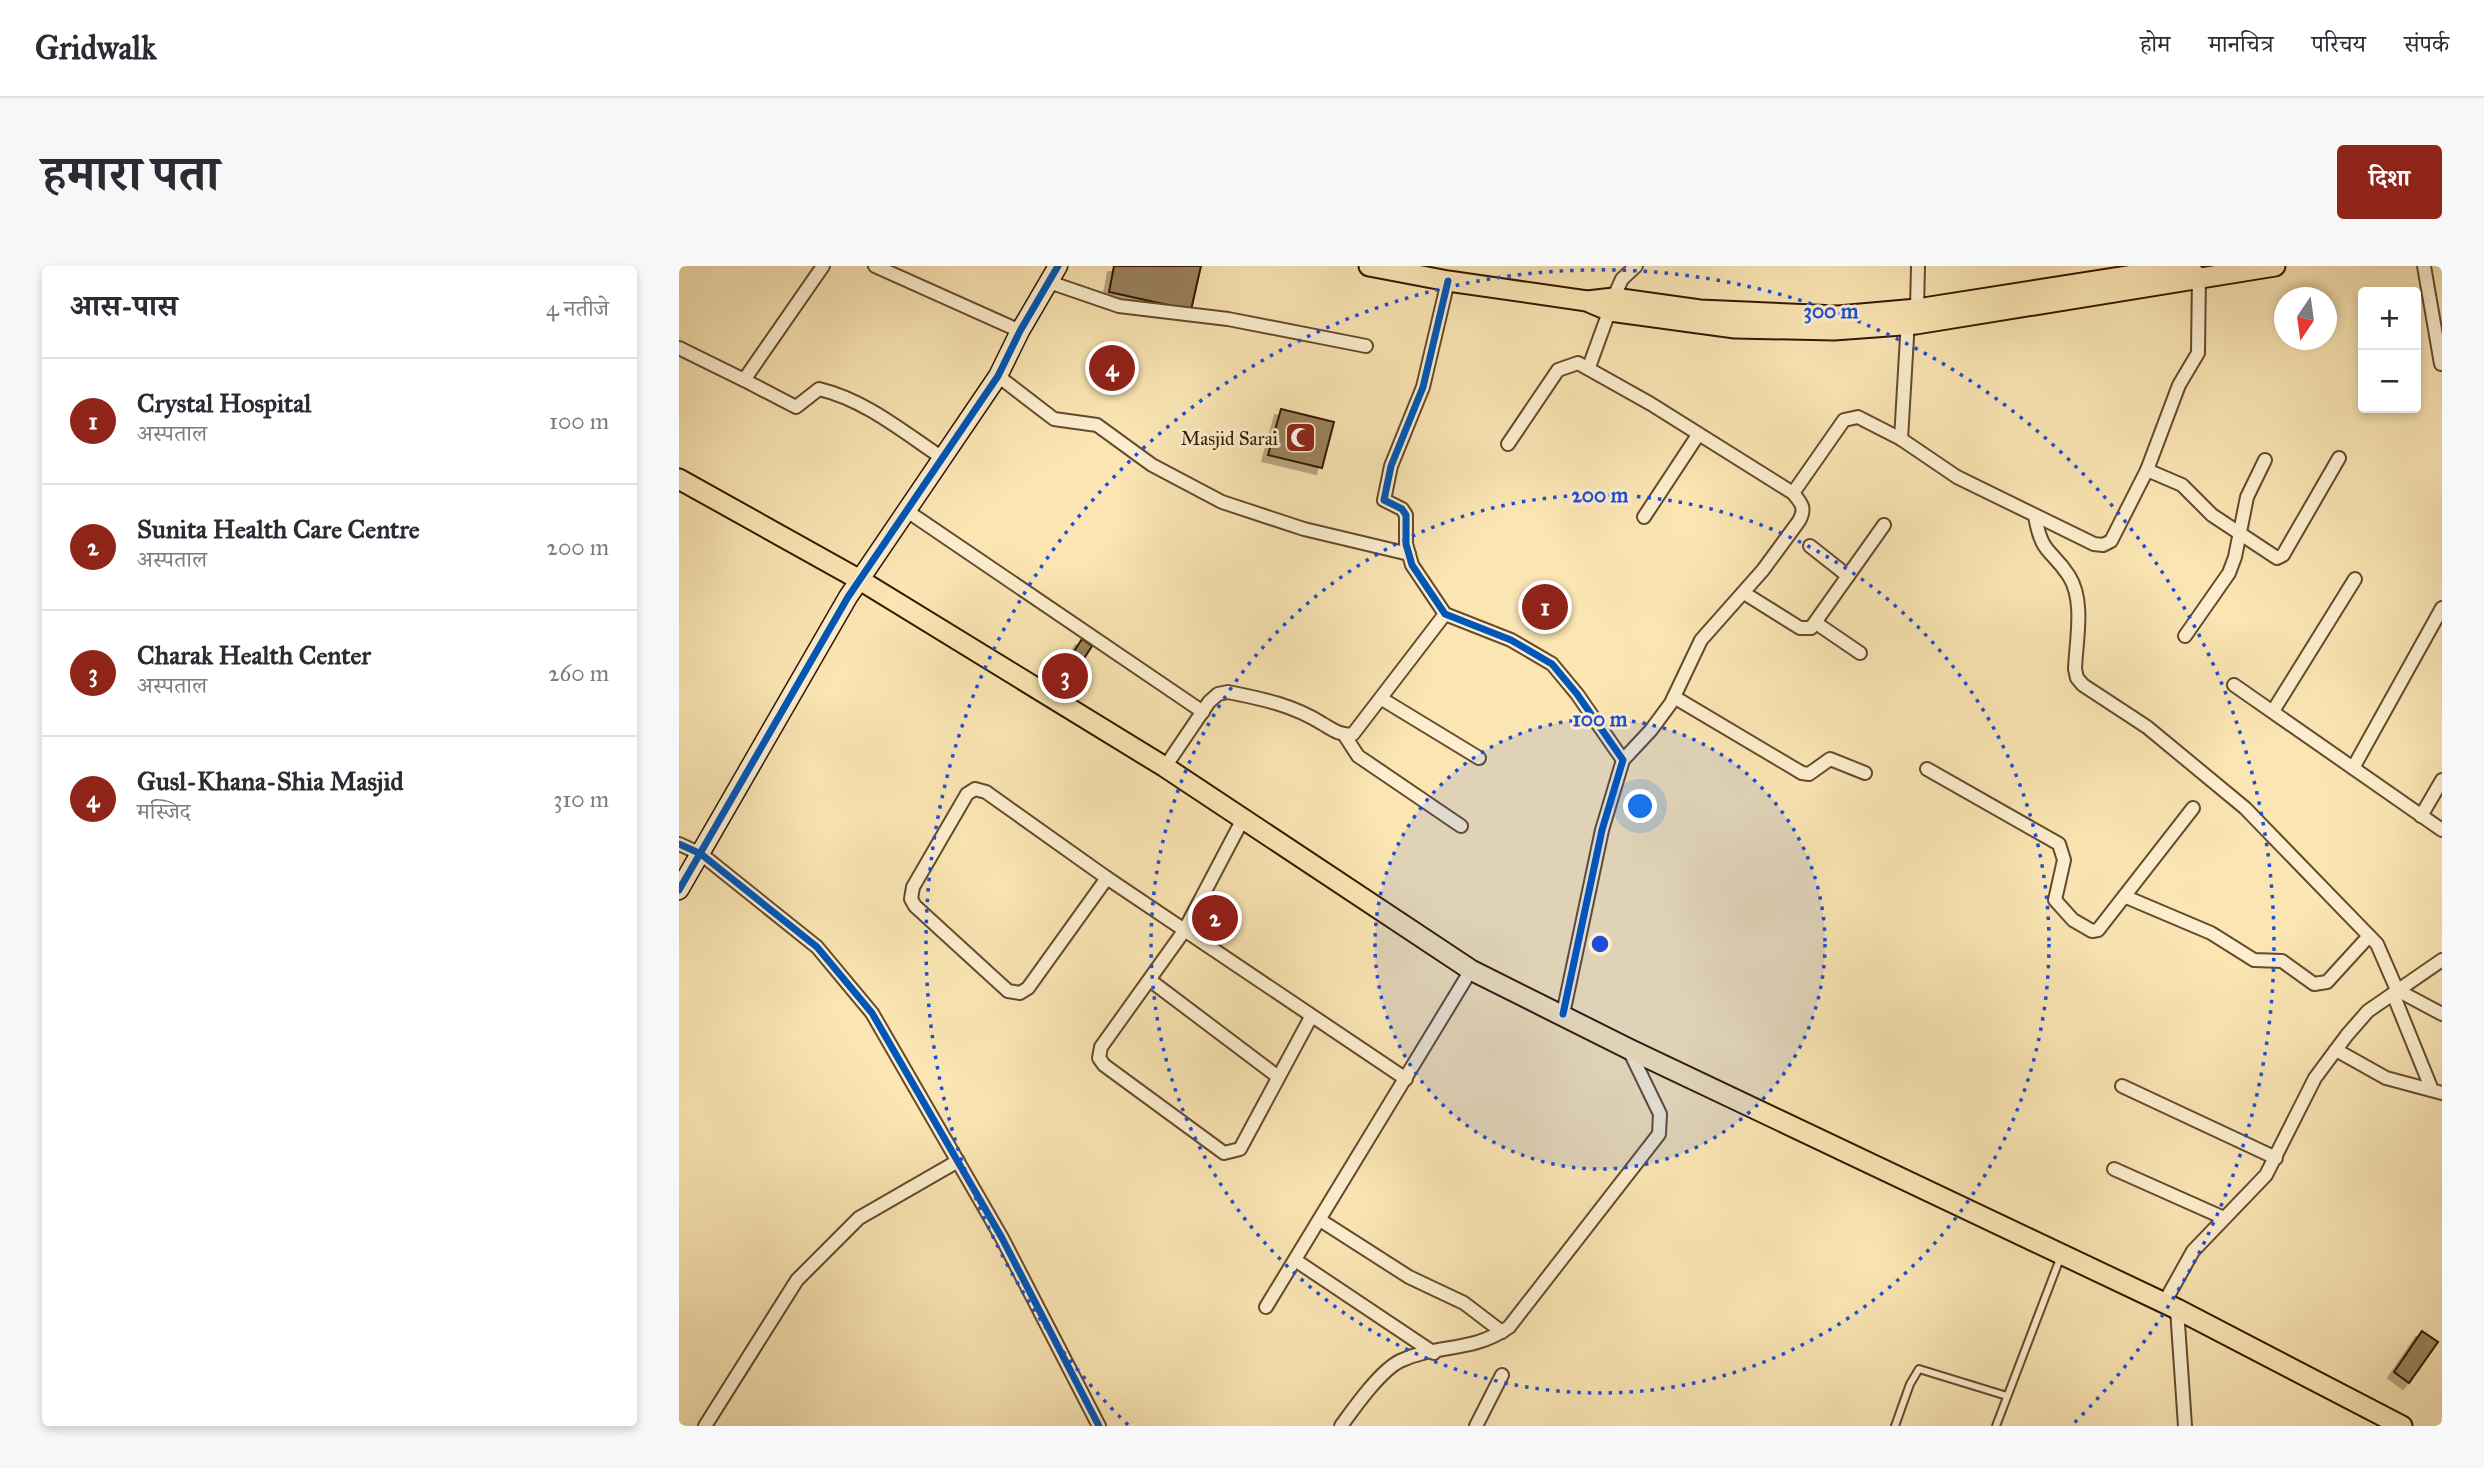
<!DOCTYPE html>
<html lang="hi">
<meta charset="utf-8">
<style>
:root{--surface:#fff;--page:#f7f7f7;--text:#2b2b33;--muted:#7c7c81;--line:#e1e1e2;--accent:#8f2418}
body{margin:0;font-family:"IM FELL Great Primer","Noto Serif Devanagari",serif;background:var(--page);color:var(--text)}
.controls{position:absolute;right:21px;top:21px;display:grid;overflow:hidden;border-radius:7px;box-shadow:0 4px 10px #0003}
.controls button{width:63px;height:63px;display:grid;place-items:center;padding:0;border:0;border-bottom:2px solid var(--line);background:var(--surface);color:var(--text);font:35px sans-serif}
.compass{position:absolute;left:1595px;top:21px;width:63px;height:63px;border-radius:50%;background:var(--surface);box-shadow:0 4px 10px #0003;rotate:193deg}
.you{position:absolute;left:962px;top:541px;width:24px;height:24px;margin:-18px;border:5px solid #fff;border-radius:50%;background:#1a73e8;box-shadow:0 0 0 10px #1a73e833}
.badge{display:grid;place-items:center;width:46px;height:46px;border-radius:50%;background:var(--accent);color:#fff;font-size:23px;font-weight:700}
.pin{position:absolute;translate:-50% -50%;border:4px solid #fff;box-shadow:0 2px 7px #0006}
.list{margin:0;padding:0;list-style:none}
h2{display:flex;justify-content:space-between;align-items:center;height:91px;margin:0;padding:0 28px;font-size:30px}
h2 small{font-size:23px;font-weight:400;color:var(--muted)}
.list li{display:grid;grid-template-columns:46px 1fr auto;gap:21px;align-items:center;box-sizing:border-box;height:126px;padding:0 28px;border-top:2px solid var(--line)}
.list b{display:block;font-size:26px;white-space:nowrap}
.list p{margin:0;font-size:23px;white-space:nowrap;color:var(--muted)}
.list em{font-size:23px;font-style:normal;color:var(--muted)}
.map{position:relative;flex:none;width:1763px;height:1160px;overflow:hidden;border-radius:7px}
header{display:flex;align-items:center;gap:42px;box-sizing:border-box;height:98px;padding:0 35px;background:var(--surface);border-bottom:2px solid var(--line)}
header strong{font-size:33px}
nav{display:flex;gap:38px;margin-inline-start:auto;font-size:24px}
.intro{display:flex;align-items:center;justify-content:space-between;box-sizing:border-box;height:168px;padding:0 42px}
h1{margin:0;font-size:49px}
.button{padding:18px 32px;border-radius:7px;background:var(--accent);color:#fff;font-size:24px;font-weight:700}
main{display:flex;gap:42px;padding:0 42px}
aside{flex:1;background:var(--surface);border-radius:7px;box-shadow:0 4px 10px #0003}
.map>svg:first-child{display:block}
.building{fill:#9a825d;stroke:#331700;stroke-width:2;filter:url(#shadow)}
.lines{fill:none;stroke-linecap:round;stroke-linejoin:round}
.lane-casing{stroke:#654a2d;stroke-width:10}
.street-casing{stroke:#654a2d;stroke-width:16}
.secondary-casing{stroke:#331700;stroke-width:21}
.primary-casing{stroke:#331700;stroke-width:23}
.lane{stroke:#fceece;stroke-width:6}
.street{stroke:#fceece;stroke-width:12}
.secondary{stroke:#fceece;stroke-width:18}
.primary{stroke:#fae5b3;stroke-width:19}
.cycleway-casing{stroke:#fceece;stroke-width:11}
.cycleway{stroke:#0057b8;stroke-width:7}
.ring{fill:none;stroke:#1d4ed8;stroke-width:3.5;stroke-dasharray:3.5 7}
.labels{text-anchor:middle;stroke-width:6;stroke-linejoin:round;paint-order:stroke}
.poi-label{font-size:19px;fill:#331700;stroke:#fceece;text-anchor:end}
.centre{fill:#1d4ed8;stroke:#fceece;stroke-width:3.5}
.ring-label{font-size:21px;text-anchor:middle;font-weight:bold;fill:#1d4ed8;stroke:#fceece;stroke-width:6;stroke-linejoin:round;paint-order:stroke}
</style>
<header>
<strong>Gridwalk</strong>
<nav><a>होम</a><a>मानचित्र</a><a>परिचय</a><a>संपर्क</a></nav>
</header>
<div class="intro"><h1>हमारा पता</h1><a class="button">दिशा</a></div>
<main>
<aside>
<h2>आस-पास<small>4 नतीजे</small></h2>
<ul class="list">
<li><span class="badge">1</span><div><b>Crystal Hospital</b><p>अस्पताल</p></div><em>100 m</em></li>
<li><span class="badge">2</span><div><b>Sunita Health Care Centre</b><p>अस्पताल</p></div><em>200 m</em></li>
<li><span class="badge">3</span><div><b>Charak Health Center</b><p>अस्पताल</p></div><em>260 m</em></li>
<li><span class="badge">4</span><div><b>Gusl-Khana-Shia Masjid</b><p>मस्जिद</p></div><em>310 m</em></li>
</ul>
</aside>
<div class="map">
<svg width="1763" height="1160" viewBox="0 0 1763 1160">
<defs>
<filter id="shadow"><feDropShadow dx="-6" dy="6" stdDeviation="0" flood-color="#0004"/></filter>
</defs>
<rect width="100%" height="100%" fill="#fae5b3"/>
<filter id="stains"><feTurbulence type="fractalNoise" baseFrequency=".00286" numOctaves="4"/><feColorMatrix values="0 0 0 0 .2 0 0 0 0 .09 0 0 0 0 .02 0 0 0 .5 -.17"/></filter>
<radialGradient id="worn" r=".72"><stop offset=".6" stop-color="#630" stop-opacity="0"/><stop offset="1" stop-color="#630" stop-opacity=".3"/></radialGradient>
<!-- building -->
<g class="building">
<path d="M435 0H522L512 44 430 26Z"/>
<path d="M602 143 655 156 643 202 589 189Z"/>
<path d="M403 373 413 380 388 419 378 412Z"/>
<path d="M531 631 554 646 535 675 512 660Z"/>
<path d="M1743 1065 1759 1076 1730 1117 1715 1106Z"/>
</g>
<g class="lines">
<defs>
<g id="lane">
<path d="M1216 1160 1231 1118 1240 1103 1328 1130"/>
<path d="M1317 1160 1382 990"/>
</g>
<g id="street">
<path d="M196 0 341 65"/>
<path d="M1745 0 1762 98"/>
<path d="M769 15 744 121 712 200 705 234 723 243 727 249V278L733 299 766 348 832 374 873 398 898 428 944 494 923 564 884 748"/>
<path d="M370 16 440 40 549 53 687 80"/>
<path d="M1238 43 1239 0"/>
<path d="M0 82 65 114 144 0"/>
<path d="M910 101 938 24 943 13 957 0"/>
<path d="M319 110 375 153 418 159 473 199 543 236 625 263 730 288"/>
<path d="M65 114 117 141 140 123C186 134 223 165 262 191"/>
<path d="M1222 173 1229 54"/>
<path d="M829 178 879 104 899 97 972 138 1114 227C1123 238 1127 242 1120 255L1084 304 1022 374 992 437 972 464 944 494"/>
<path d="M1468 204 1503 219 1533 249 1598 292 1604 289 1660 192"/>
<path d="M1114 227 1165 154 1179 151 1222 173 1278 211 1415 278 1424 279 1432 275 1468 204 1500 119 1519 87 1520 7"/>
<path d="M228 245 524 446"/>
<path d="M1356 250C1363 290 1372 282 1390 310 1406 335 1397 375 1396 403L1398 412 1404 419 1468 461 1566 542 1698 678 1718 724 1763 748"/>
<path d="M965 251 1019 169"/>
<path d="M1131 280 1169 310"/>
<path d="M1065 327 1121 362H1132L1205 259"/>
<path d="M1137 357 1181 387"/>
<path d="M1506 370 1550 307 1556 291 1568 231 1586 194"/>
<path d="M1555 419 1763 564"/>
<path d="M995 431 1123 507 1130 508 1151 493 1186 507"/>
<path d="M703 433 800 492"/>
<path d="M1594 445 1676 313"/>
<path d="M666 470 679 490 782 560"/>
<path d="M486 501 530 436 539 428 549 426C584 433 614 439 644 458 654 464 662 470 674 468L766 348"/>
<path d="M1674 502 1763 342"/>
<path d="M1248 503 1380 578 1385 594 1376 634 1394 654 1413 665 1419 664 1514 542"/>
<path d="M296 523 307 526 428 612 349 722 341 727 329 725 236 640 232 633 234 621 288 528Z"/>
<path d="M1742 550 1763 514"/>
<path d="M565 551 505 665 422 781 420 792 425 799 545 887 561 883 632 751"/>
<path d="M0 578 22 588 138 681 193 747 323 972 420 1160"/>
<path d="M428 612 727 813"/>
<path d="M1447 631 1532 667 1575 694 1603 695 1635 718 1648 716 1690 670"/>
<path d="M472 715 598 810"/>
<path d="M1714 728 1753 824"/>
<path d="M1657 784 1707 812 1763 827"/>
<path d="M1443 820 1597 892"/>
<path d="M1435 903 1545 952"/>
<path d="M641 954 730 1011 785 1037 823 1066"/>
<path d="M616 994 755 1087"/>
<path d="M1485 1037 1514 985 1587 909 1636 812 1668 769 1689 745 1763 694"/>
<path d="M587 1041 792 704"/>
<path d="M1498 1043 1506 1160"/>
<path d="M26 1160 118 1014 180 952 279 895"/>
<path d="M662 1160C675 1142 701 1105 721 1095 756 1078 793 1087 830 1061L980 868 981 848 950 784"/>
<path d="M797 1160 823 1109"/>
</g>
<path id="secondary" d="M0 624 169 331 319 110 341 65 379 0"/>
<g id="primary">
<path d="M690 0 769 15 908 35 935 32 1021 44 1159 50 1238 43 1512 0"/>
<path d="M912 37 931 45 1056 62 1155 64 1237 58 1596 0"/>
<path d="M0 213 181 314 486 501 792 704 950 783 1498 1043 1723 1160"/>
</g>
</defs>
<!-- lane casing -->
<use href="#lane" class="lane-casing"/>
<!-- street casing -->
<use href="#street" class="street-casing"/>
<!-- secondary casing -->
<use href="#secondary" class="secondary-casing"/>
<!-- primary casing -->
<use href="#primary" class="primary-casing"/>
<!-- lane -->
<use href="#lane" class="lane"/>
<!-- street -->
<use href="#street" class="street"/>
<!-- secondary -->
<use href="#secondary" class="secondary"/>
<!-- primary -->
<use href="#primary" class="primary"/>
<defs>
<g id="cycleway">
<path d="M769 15 744 121 712 200 705 234 723 243 727 249V278L733 299 766 348 832 374 873 398 898 428 944 494 923 564 884 748"/>
<path d="M0 578 22 588 138 681 193 747 323 972 420 1160"/>
<path d="M0 624 169 331 319 110 341 65 379 0"/>
</g>
</defs>
<!-- cycleway casing -->
<use href="#cycleway" class="cycleway-casing"/>
<!-- cycleway -->
<use href="#cycleway" class="cycleway"/>
</g>
<!-- distance rings -->
<circle cx="921" cy="678" r="225" fill="#1d4ed8" fill-opacity=".12"/>
<g class="ring">
<circle cx="921" cy="678" r="225"/>
<circle cx="921" cy="678" r="449"/>
<path d="M449 1159A674 674 0 1 1 1393 1159"/>
</g>
<!-- icons -->
<defs>
<symbol id="mosque-square" viewBox="-11 -11 22 22"><rect x="-9" y="-9" width="18" height="18" rx="4" fill="#8f2418" stroke="#fceece"/><path d="M3.5-4.9A6 6 0 1 0 3.5 4.9A5 5 0 1 1 3.5-4.9Z" fill="#fff"/></symbol>
</defs>
<g fill-rule="evenodd">
<use href="#mosque-square" x="604" y="154" width="35" height="35"/>
</g>
<g class="labels">
<!-- poi labels -->
<g class="poi-label">
<text x="599" y="179">Masjid Sarai</text>
</g>
</g>
<circle cx="921" cy="678" r="10" class="centre"/>
<g class="ring-label">
<text x="1152" y="52">300 m</text>
<text x="921" y="236">200 m</text>
<text x="921" y="460">100 m</text>
</g>
<rect width="100%" height="100%" filter="url(#stains)"/>
<rect width="100%" height="100%" fill="url(#worn)"/>
</svg>
<div class="controls">
<button>+</button>
<button>−</button>
</div>
<svg class="compass" viewBox="-18 -18 36 36"><path d="M0-13l5 13h-10z" fill="#e53935"/><path d="M0 13l5-13h-10z" fill="#7c7c81"/></svg>
<div class="you"></div>
<div class="pin badge" style="left:866px;top:341px">1</div>
<div class="pin badge" style="left:536px;top:652px">2</div>
<div class="pin badge" style="left:386px;top:410px">3</div>
<div class="pin badge" style="left:433px;top:102px">4</div>
</div>
</main>
